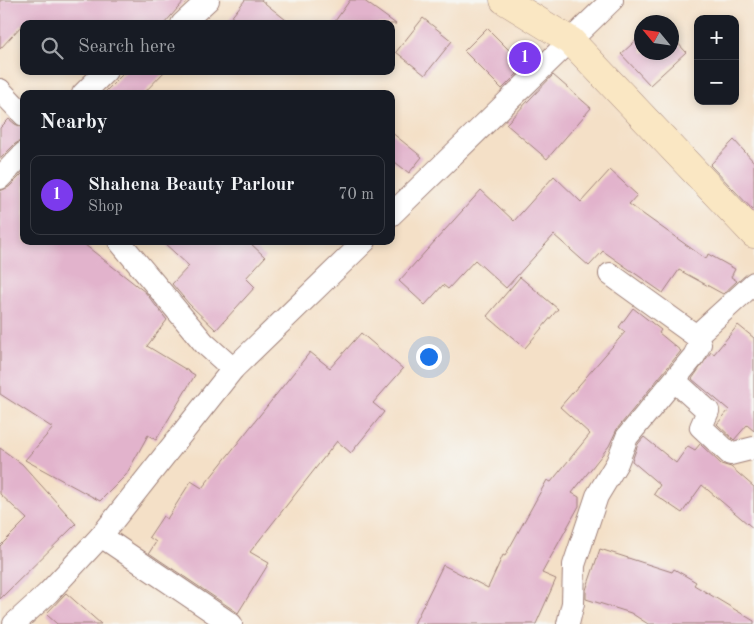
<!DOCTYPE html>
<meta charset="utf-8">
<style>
:root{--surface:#171b24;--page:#20242c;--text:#f1f3f6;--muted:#9ea1a6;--line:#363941;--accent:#7c3aed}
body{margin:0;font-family:"Old Standard TT",serif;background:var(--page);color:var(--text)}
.controls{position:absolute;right:15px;top:15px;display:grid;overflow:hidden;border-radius:10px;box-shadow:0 2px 8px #0003}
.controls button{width:45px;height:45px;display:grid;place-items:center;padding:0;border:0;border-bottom:1px solid var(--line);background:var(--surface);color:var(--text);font:25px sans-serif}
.compass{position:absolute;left:634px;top:15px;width:45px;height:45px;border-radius:50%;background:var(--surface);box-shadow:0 2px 8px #0003;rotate:299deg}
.you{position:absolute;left:428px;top:356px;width:18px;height:18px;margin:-12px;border:4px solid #fff;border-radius:50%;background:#1a73e8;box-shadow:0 0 0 8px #1a73e833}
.badge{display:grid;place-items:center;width:32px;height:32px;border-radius:50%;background:var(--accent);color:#fff;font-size:16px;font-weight:700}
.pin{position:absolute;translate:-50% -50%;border:2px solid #fff;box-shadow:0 1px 5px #0006}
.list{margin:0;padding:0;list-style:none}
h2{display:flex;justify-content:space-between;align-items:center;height:65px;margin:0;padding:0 20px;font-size:21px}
h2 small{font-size:16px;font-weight:400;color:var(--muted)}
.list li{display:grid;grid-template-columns:32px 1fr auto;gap:15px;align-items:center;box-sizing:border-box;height:80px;margin:0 10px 10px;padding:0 10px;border:1px solid var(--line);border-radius:10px}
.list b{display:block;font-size:19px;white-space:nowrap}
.list p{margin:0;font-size:16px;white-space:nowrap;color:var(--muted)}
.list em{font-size:16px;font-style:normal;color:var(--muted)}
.icon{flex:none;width:28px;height:28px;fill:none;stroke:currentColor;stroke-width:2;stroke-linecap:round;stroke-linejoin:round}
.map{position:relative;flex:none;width:754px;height:624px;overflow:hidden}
.search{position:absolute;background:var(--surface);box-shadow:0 2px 8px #0003;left:20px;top:20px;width:375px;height:55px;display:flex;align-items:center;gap:12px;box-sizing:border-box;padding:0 18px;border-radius:10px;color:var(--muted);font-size:19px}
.panel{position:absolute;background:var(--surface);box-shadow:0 2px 8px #0003;left:20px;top:90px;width:375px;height:155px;border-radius:10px}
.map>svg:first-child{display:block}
.building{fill:#e2b3cc}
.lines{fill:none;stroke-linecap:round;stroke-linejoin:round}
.minor-casing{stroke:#9f8079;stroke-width:24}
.secondary-casing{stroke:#9f8079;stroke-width:29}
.minor{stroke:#fff;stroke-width:22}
.secondary{stroke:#fae7c3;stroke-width:28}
</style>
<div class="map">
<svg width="754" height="624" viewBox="0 0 754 624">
<rect width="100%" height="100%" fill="#f6f6f2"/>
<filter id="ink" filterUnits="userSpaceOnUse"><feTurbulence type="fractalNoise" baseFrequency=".02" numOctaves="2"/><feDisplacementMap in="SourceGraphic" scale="10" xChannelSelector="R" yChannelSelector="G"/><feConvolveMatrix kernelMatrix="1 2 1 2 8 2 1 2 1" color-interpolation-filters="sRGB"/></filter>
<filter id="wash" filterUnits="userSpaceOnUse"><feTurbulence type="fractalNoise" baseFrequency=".0096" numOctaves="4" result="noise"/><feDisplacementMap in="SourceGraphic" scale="20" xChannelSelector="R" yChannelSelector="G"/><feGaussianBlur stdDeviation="1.12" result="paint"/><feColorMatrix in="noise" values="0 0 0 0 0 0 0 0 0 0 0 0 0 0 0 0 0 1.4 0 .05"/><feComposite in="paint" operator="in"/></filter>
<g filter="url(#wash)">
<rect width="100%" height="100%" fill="#f4e0c7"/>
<g id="blocks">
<!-- building -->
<g class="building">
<path d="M0 0H185L164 24H23L0 49Z"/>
<path d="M245 0H261L291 24H226Z"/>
<path d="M350 0H363L396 24H333Z"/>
<path d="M423 18 452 41 425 75 396 52Z"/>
<path d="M487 28 525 66 502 89 464 51Z"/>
<path d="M642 35V52H672V37L686 52 650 85 621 54Z"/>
<path d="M126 71H165L143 94H103Z"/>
<path d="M553 75 591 108 547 159 506 124Z"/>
<path d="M9 119 15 124 24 128V139L15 144 0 159V128Z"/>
<path d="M391 132 422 157 409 173 391 159Z"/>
<path d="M734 140 754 162V211L710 165Z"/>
<path d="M610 170 637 195 629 204 706 259 708 254 735 269 731 277 737 281 723 294 679 270 663 293 603 251 589 266 554 235 506 288 475 260 448 289 443 285 425 305 399 281 481 190 514 221 554 176 581 202Z"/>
<path d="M24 172V241H80L145 292 167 320 147 346 195 375 156 440 148 435 126 475 100 501 25 460 53 428 0 394V191L9 187Z"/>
<path d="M162 241H248L265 257 246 278 255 287 216 330 189 304 172 284 189 266Z"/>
<path d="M520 277 558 309 525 348 487 316Z"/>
<path d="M633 308 661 330 659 333 681 351 617 429 609 446 572 493 579 497V506L542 573 556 579 536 624H414L443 565 488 588 503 555 505 556 547 480 551 482 590 434 560 407 625 332 619 327Z"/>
<path d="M738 325 754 338V431L747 425 734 440 717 424 729 410 692 379 711 352 714 354Z"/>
<path d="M361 333 403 369 373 403 384 412 351 453 337 441 250 552 269 563 238 613 149 553 156 542 149 537 163 516 167 519 191 481 202 488 310 352 330 368Z"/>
<path d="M644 437 676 463 688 446 695 450 700 444 721 464 731 467 754 487V529L702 485 682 513 654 494 660 485 632 461 638 444Z"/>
<path d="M0 448 22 464 76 524 0 599V546L27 519 0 494Z"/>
<path d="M600 549 672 572 674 569 696 582 694 585 754 621V624H648L631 613 586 599V590Z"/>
<path d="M66 593 101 624H57L46 614Z"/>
</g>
</g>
</g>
<g filter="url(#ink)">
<use href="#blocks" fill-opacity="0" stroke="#9f8079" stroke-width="1"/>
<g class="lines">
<defs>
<g id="minor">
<path d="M182 24 208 0"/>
<path d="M0 90 24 115"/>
<path d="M83 94 106 71"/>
<path d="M0 178 24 153"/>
<path d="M391 215 612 0"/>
<path d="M119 241 204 343 233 369"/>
<path d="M610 274 696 336"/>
<path d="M675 381 708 411 701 427 730 454 754 448"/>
<path d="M101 536 231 624"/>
<path d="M14 624 48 593 101 536 233 369 365 241"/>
<path d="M568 624 573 603 574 565 597 496 617 463 627 437 694 356 700 344 696 336 754 283"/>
</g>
<path id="secondary" d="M504 0 571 41 754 234"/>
</defs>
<!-- minor casing -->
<use href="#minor" class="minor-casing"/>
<!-- secondary casing -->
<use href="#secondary" class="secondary-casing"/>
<!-- minor -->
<use href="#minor" class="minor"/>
<!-- secondary -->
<use href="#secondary" class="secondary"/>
</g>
</g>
</svg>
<div class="controls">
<button>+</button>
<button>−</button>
</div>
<svg class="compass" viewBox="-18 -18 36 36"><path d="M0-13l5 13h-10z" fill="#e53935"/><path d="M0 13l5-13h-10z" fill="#9ea1a6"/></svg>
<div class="you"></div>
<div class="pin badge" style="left:525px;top:58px">1</div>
<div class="search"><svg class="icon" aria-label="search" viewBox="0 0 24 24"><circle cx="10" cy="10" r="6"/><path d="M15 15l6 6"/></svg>Search here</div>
<section class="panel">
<h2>Nearby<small></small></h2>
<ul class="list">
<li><span class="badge">1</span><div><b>Shahena Beauty Parlour</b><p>Shop</p></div><em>70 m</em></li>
</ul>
</section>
</div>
